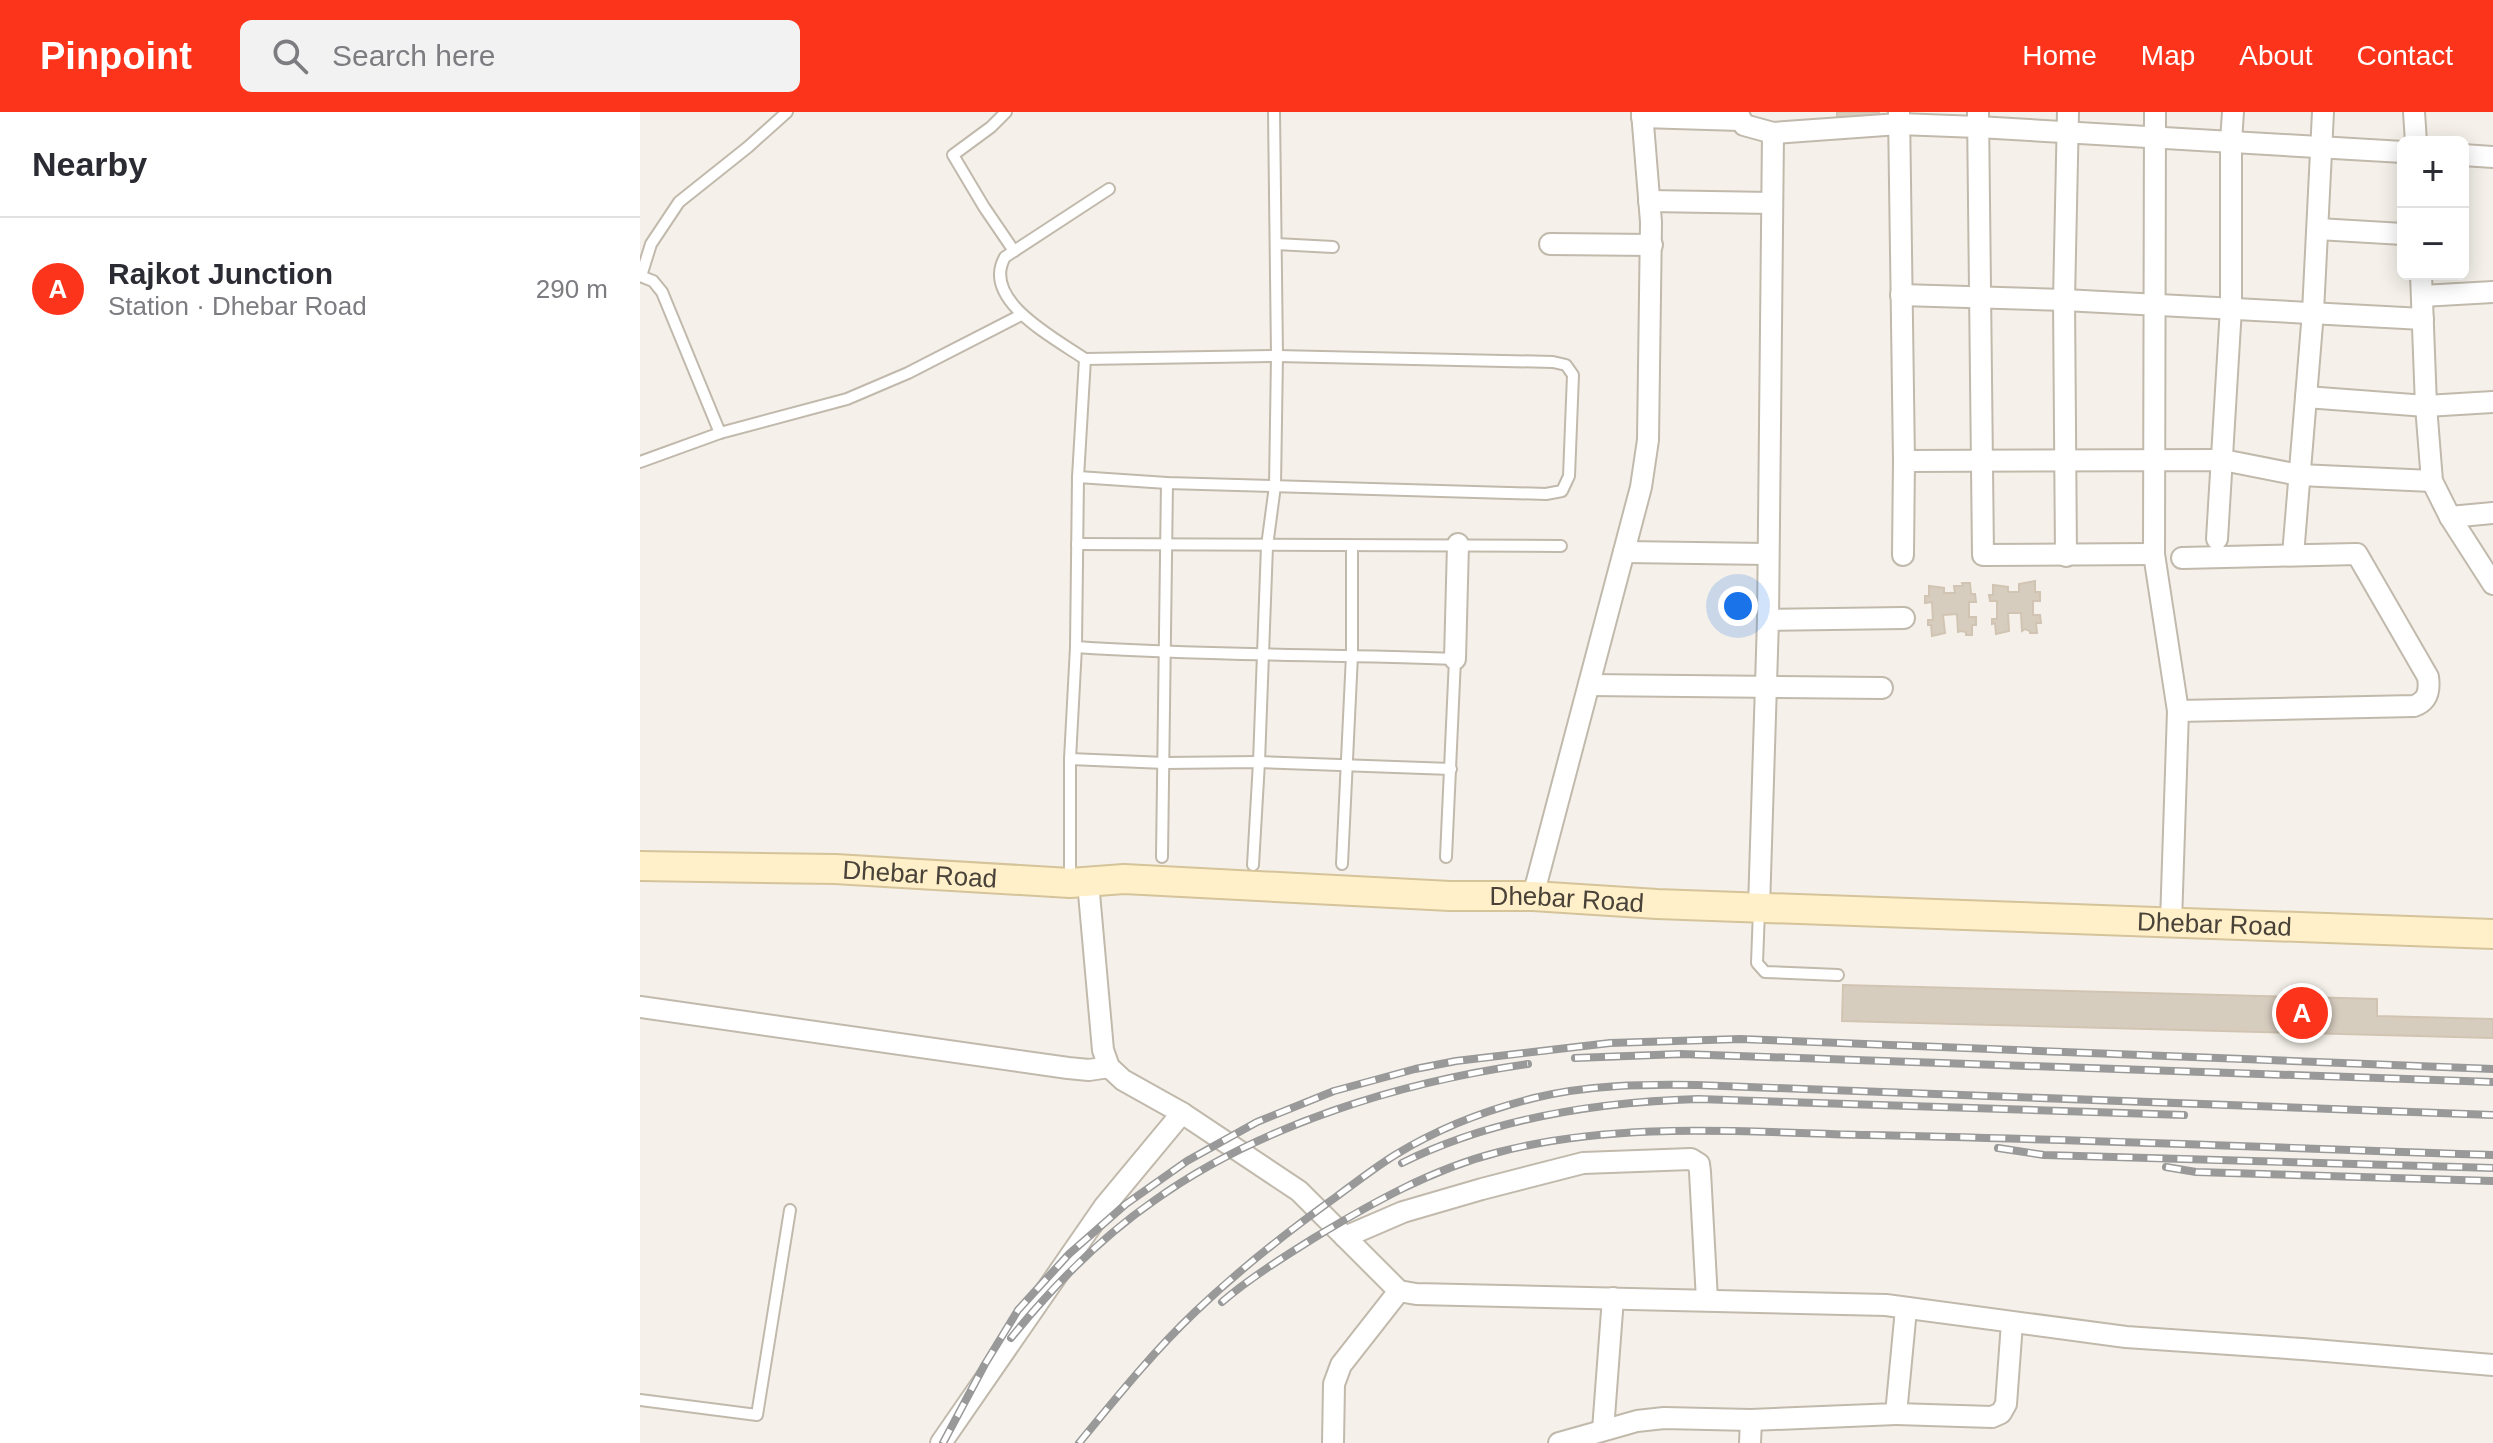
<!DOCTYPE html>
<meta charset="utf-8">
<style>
:root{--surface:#fff;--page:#f2f2f3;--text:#2b2b33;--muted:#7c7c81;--line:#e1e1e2;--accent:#fb341b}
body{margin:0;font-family:Helvetica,sans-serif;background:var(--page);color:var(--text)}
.controls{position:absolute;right:24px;top:24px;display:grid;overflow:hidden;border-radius:12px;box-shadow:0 4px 20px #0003}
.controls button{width:72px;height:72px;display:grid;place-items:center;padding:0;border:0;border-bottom:2px solid var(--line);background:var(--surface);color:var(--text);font:40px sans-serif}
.you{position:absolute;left:1098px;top:494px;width:28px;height:28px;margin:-20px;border:6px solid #fff;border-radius:50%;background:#1a73e8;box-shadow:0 0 0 12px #1a73e833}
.badge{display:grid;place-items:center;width:52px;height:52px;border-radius:50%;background:var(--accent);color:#fff;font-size:26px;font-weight:700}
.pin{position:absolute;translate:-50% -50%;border:4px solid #fff;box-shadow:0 2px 8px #0006}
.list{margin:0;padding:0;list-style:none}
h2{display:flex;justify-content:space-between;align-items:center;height:104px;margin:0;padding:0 32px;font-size:34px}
h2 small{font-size:26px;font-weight:400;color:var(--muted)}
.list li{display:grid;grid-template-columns:52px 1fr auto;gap:24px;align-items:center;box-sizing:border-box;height:144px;padding:0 32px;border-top:2px solid var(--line)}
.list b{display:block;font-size:30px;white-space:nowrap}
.list p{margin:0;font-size:26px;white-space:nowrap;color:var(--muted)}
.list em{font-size:26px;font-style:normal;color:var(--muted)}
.icon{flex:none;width:44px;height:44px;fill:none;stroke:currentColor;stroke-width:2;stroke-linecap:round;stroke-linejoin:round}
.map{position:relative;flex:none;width:1853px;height:1331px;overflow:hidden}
header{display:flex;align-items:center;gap:48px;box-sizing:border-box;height:112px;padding:0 40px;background:var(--accent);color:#fff}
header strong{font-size:38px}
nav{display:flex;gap:44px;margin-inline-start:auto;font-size:28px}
.search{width:560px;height:72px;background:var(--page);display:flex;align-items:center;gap:20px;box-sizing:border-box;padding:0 28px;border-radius:12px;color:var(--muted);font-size:30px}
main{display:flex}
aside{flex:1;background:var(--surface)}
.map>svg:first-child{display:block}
.building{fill:#d7cdbf;stroke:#d2c4b2;stroke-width:2}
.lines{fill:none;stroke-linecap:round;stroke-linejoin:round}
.lane-casing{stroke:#c1b9ac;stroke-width:14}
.street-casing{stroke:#c1b9ac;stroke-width:24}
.secondary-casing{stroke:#d5c39a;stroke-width:32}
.lane{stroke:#fff;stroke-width:10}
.street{stroke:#fff;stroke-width:20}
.secondary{stroke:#fff0ca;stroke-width:28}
.rail-casing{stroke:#999;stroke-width:8}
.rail{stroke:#fff;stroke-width:5;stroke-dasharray:15;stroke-linecap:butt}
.labels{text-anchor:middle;stroke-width:6;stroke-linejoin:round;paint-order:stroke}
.street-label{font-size:26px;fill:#494238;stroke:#fff}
</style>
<header>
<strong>Pinpoint</strong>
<div class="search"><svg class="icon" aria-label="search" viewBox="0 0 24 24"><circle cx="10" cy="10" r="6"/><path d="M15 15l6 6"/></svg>Search here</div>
<nav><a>Home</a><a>Map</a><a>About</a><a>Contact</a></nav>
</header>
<main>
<aside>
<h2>Nearby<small></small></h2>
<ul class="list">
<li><span class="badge">A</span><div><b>Rajkot Junction</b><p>Station · Dhebar Road</p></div><em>290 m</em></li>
</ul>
</aside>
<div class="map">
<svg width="1853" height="1331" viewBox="0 0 1853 1331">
<rect width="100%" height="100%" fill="#f5f1ea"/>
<!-- building -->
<g class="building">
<path d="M1197 0H1239V9L1197 8Z"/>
<path d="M1395 469V480H1400V489H1393V503H1400L1401 511H1396L1397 521H1390V519L1385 517 1382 519 1381 501H1368L1369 519 1356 522 1355 511 1352 512V507H1357V489H1350L1349 483H1353V473L1368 475V480H1379V472Z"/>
<path d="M1322 471H1330L1331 482H1335L1336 490H1329V505H1336V513H1332V523H1326V520L1321 519 1318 520 1317 502 1303 503 1305 521 1292 524 1291 513H1288V508H1293L1292 490 1285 491V484H1289V474L1304 476V481H1315L1314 474H1323Z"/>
<path d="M1203 873 1737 887V904L1853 907V926L1202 909Z"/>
</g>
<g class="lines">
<defs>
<g id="lane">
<path d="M366 0 351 15 313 43 344 95 374 139"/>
<path d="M636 132 693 135"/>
<path d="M0 164 13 169 22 180 80 321"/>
<path d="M1 164 11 132 39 90 108 35 147 0"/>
<path d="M0 350 80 321 207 287 268 261 381 203"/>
<path d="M438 365 527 371 906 382 922 379 929 364 933 263 926 253 913 250 637 244 445 247"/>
<path d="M437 432 921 434"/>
<path d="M436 535C562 544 689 542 815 547L806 745"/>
<path d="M430 647 525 651 619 650 811 657"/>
<path d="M522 745 527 371"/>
<path d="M702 752 712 543V435"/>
<path d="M613 753 619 650 627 434 635 374 637 244 634 0"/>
<path d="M430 769V647L436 535 438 365 445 247C416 227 340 188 365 145L469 77"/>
<path d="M1119 798 1117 851 1125 860 1198 863"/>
<path d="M0 1288 117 1303 150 1098"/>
</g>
<g id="street">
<path d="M1097 0 1104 13 1133 21 1259 12 1338 15 1763 40"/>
<path d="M1259 0 1264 349 1583 348 1659 363 1792 369"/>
<path d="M1338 0 1343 443 1514 442"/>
<path d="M1515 0 1514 442 1538 599 1531 810"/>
<path d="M1774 0 1776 30"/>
<path d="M1002 5 1100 8"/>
<path d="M1823 43 1853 45"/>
<path d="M1009 89 1132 91"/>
<path d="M1678 117 1763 122"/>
<path d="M910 132 1012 133"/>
<path d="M1781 162 1786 294 1792 369 1810 405 1853 472"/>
<path d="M1261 183 1424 188 1783 207"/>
<path d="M1782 184 1853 180"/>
<path d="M1666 285 1786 294 1853 290"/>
<path d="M1810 405 1853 401"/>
<path d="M1577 427 1591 196V29L1593 0"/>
<path d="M984 440 1128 442"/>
<path d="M1263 443 1264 349"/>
<path d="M1653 443 1673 200 1683 0"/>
<path d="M1426 444 1424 188 1428 0"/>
<path d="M1128 508 1264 506"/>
<path d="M815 547 818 432"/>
<path d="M949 573 1242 576"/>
<path d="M1538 599 1774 594C1788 589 1790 579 1788 565L1717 442 1542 446"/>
<path d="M448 770 463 938 469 955 483 968 542 1001 659 1079 759 1179 776 1182 1246 1193 1486 1225 1662 1237 1853 1253"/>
<path d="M893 784 1001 375 1008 328 1011 110 1002 0"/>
<path d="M1119 796 1128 508 1133 21"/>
<path d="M0 895 428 956 449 958 469 955"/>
<path d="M705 1125 763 1100 842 1077 943 1051 1051 1047 1059 1052 1060 1060 1067 1188"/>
<path d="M1256 1302 1352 1305 1361 1301 1366 1292 1372 1211"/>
<path d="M963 1318 973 1186"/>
<path d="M301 1331 464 1095 542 1001"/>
<path d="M693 1331 694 1272 701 1253 759 1179"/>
<path d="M919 1331 997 1309 1024 1306 1111 1308 1256 1302 1266 1197"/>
<path d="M1110 1331 1111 1308"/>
</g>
<g id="secondary">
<path id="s1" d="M0 754 195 757 430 771 484 767 810 784H893L1017 792 1853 822"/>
</g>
</defs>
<!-- lane casing -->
<use href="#lane" class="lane-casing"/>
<!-- street casing -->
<use href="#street" class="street-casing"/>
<!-- secondary casing -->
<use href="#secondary" class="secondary-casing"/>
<!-- lane -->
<use href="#lane" class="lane"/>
<!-- street -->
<use href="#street" class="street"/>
<!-- secondary -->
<use href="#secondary" class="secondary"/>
<defs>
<g id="rail">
<path d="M935 946 1041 942 1853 970"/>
<path d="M1358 1036 1404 1043 1853 1056"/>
<path d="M762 1051C853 1006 956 990 1058 987L1544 1003"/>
<path d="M1526 1055 1556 1060 1853 1069"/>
<path d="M582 1190C610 1166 642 1146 674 1126 732 1091 792 1057 859 1040 978 1009 1104 1020 1226 1023 1435 1027 1644 1036 1853 1043"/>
<path d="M371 1226C413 1174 460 1126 515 1088 620 1013 761 970 888 952"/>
<path d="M303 1331 345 1252 378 1198 429 1142 486 1092 547 1049 617 1010 694 979 775 957 816 949 970 931 1100 927 1853 957"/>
<path d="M439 1331C476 1286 513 1240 555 1200 599 1158 647 1120 696 1085 715 1071 734 1056 755 1043 797 1017 846 998 894 986 948 973 1002 972 1057 973L1853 1003"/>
</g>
</defs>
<!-- rail casing -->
<use href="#rail" class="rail-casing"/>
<!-- rail -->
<use href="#rail" class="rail"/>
</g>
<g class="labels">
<!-- street labels -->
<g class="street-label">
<text dy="9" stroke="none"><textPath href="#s1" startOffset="280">Dhebar Road</textPath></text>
<text dy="9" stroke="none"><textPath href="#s1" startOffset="928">Dhebar Road</textPath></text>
<text dy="9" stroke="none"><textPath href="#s1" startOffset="1576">Dhebar Road</textPath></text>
</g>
</g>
</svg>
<div class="controls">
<button>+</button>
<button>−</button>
</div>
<div class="you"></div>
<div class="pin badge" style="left:1662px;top:901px">A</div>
</div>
</main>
